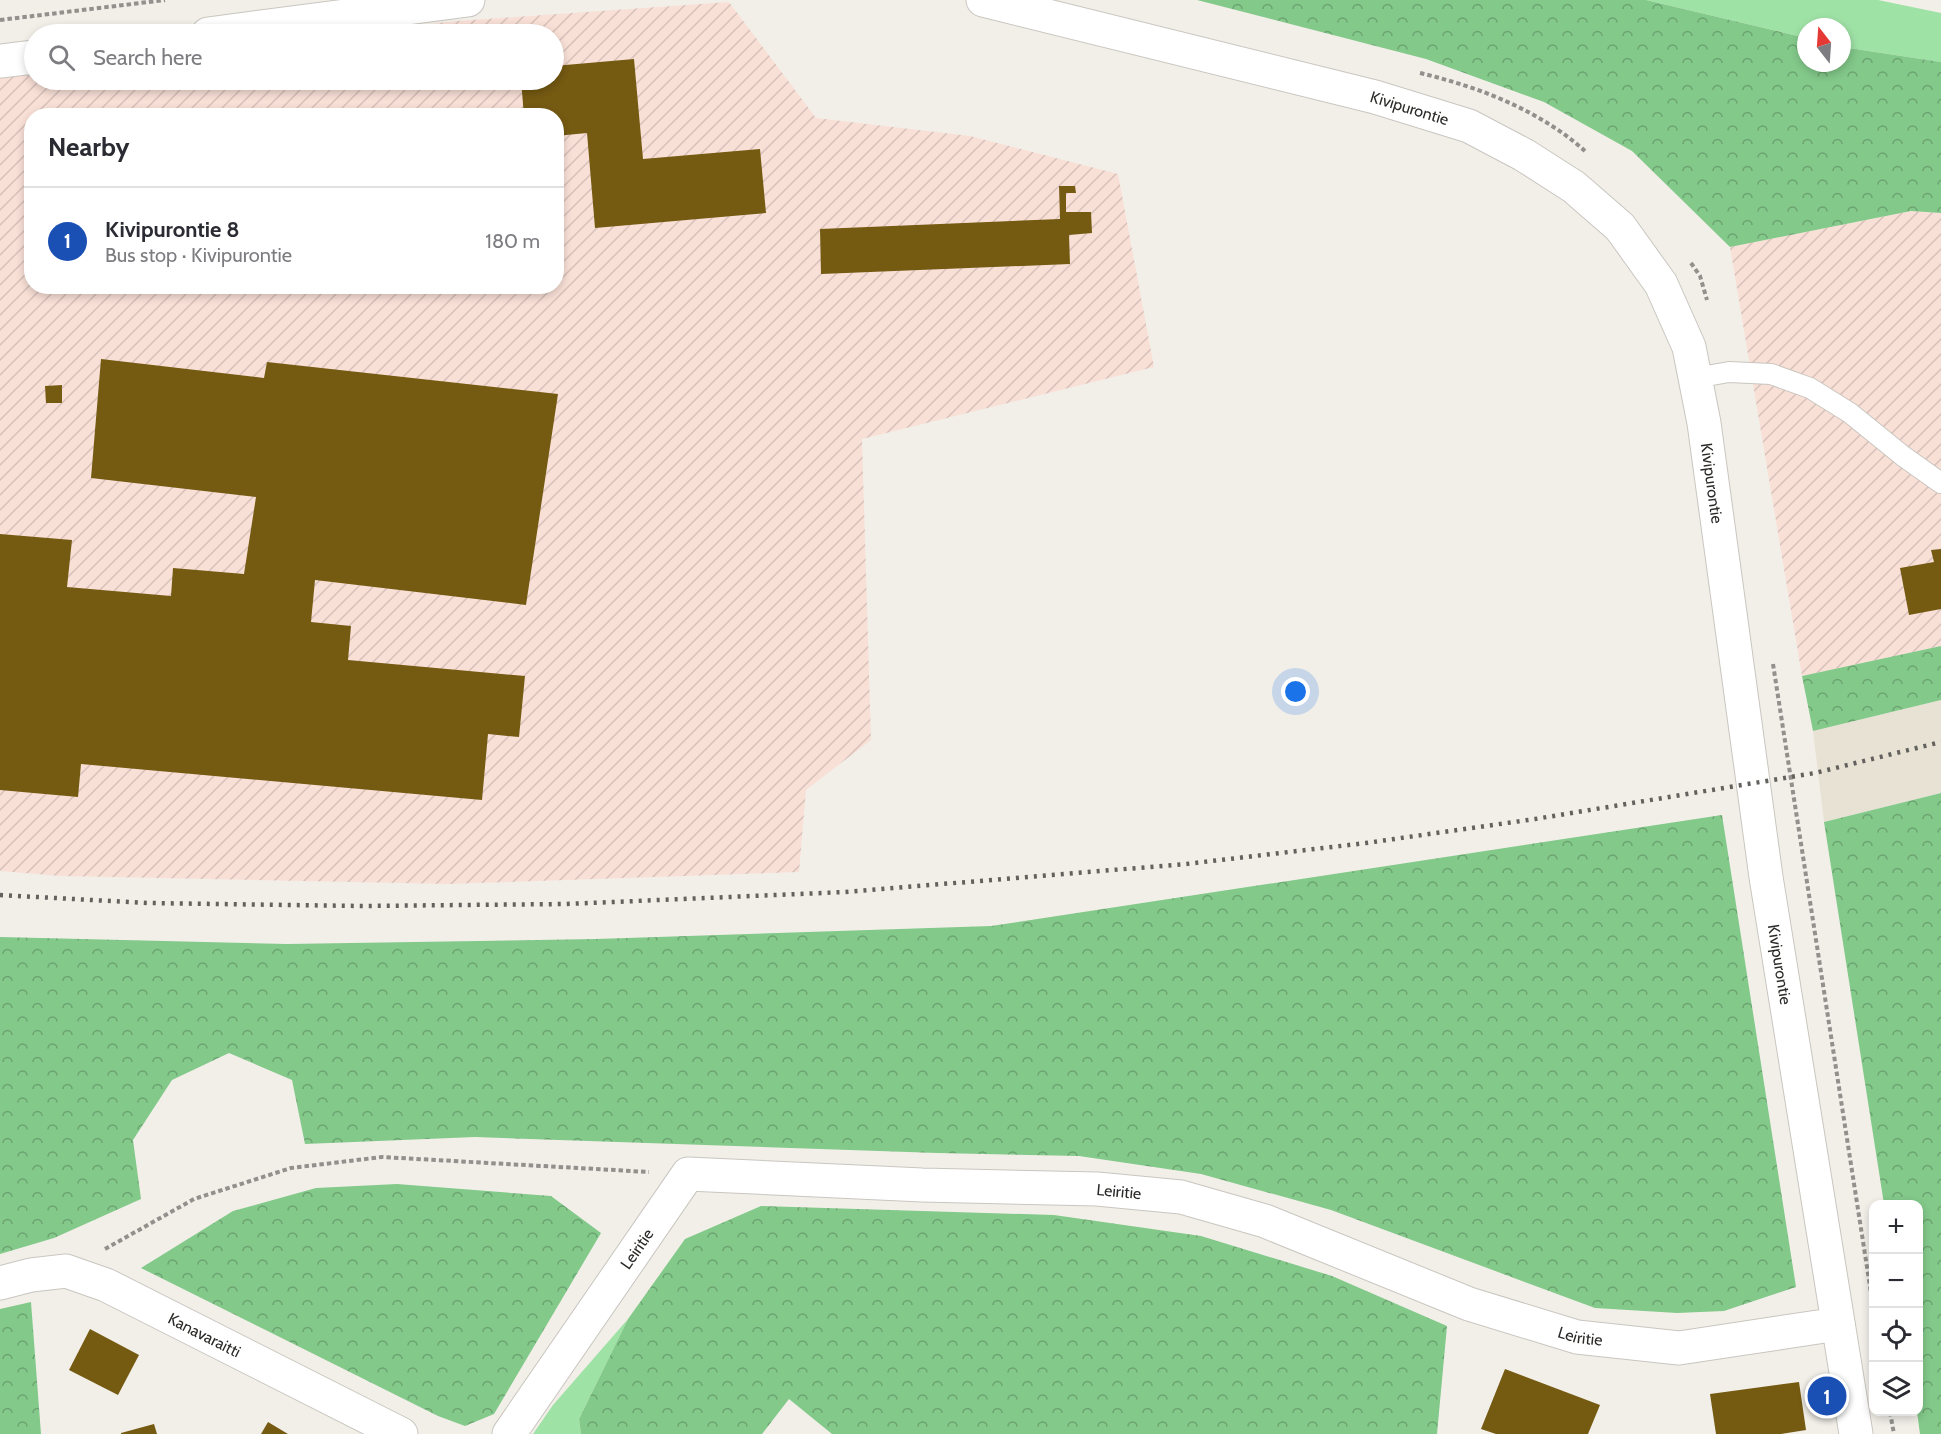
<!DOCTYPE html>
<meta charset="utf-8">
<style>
:root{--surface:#fff;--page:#f7f7f7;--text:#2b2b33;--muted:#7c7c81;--line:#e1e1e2;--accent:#b45309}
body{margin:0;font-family:Cabin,sans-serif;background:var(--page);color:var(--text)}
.controls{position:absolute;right:18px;bottom:18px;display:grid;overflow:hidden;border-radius:12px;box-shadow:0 3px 9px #0003}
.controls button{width:54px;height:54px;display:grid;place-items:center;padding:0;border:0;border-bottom:2px solid var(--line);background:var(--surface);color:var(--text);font:30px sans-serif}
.compass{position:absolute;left:1797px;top:18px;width:54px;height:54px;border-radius:50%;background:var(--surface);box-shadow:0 3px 9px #0003;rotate:343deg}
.you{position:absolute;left:1296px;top:692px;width:21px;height:21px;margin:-15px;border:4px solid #fff;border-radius:50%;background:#1a73e8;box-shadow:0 0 0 9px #1a73e833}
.badge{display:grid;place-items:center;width:39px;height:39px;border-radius:50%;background:var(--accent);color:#fff;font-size:20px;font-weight:700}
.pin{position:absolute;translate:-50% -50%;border:3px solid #fff;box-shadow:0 2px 6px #0006}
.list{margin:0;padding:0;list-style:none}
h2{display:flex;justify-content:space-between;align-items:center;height:78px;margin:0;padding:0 24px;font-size:26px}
h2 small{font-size:20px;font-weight:400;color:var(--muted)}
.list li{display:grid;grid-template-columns:39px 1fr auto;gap:18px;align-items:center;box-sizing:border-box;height:108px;padding:0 24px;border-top:2px solid var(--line)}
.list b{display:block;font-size:22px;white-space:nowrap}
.list p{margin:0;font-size:20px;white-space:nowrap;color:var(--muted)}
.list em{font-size:20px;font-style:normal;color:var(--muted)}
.icon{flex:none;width:33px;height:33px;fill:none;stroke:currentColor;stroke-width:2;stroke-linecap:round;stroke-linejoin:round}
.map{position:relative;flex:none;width:1941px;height:1434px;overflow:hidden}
.search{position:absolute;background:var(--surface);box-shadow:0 3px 9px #0003;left:24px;top:24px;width:540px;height:66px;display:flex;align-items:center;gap:15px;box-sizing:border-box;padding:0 21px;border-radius:33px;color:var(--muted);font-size:22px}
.panel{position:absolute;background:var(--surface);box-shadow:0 3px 9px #0003;left:24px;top:108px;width:540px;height:186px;border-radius:24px}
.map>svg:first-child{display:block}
.industrial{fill:url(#industrial-furrows);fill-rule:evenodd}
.built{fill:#e8e2d5}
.grass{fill:#9fe2a6}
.forest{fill:url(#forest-crowns)}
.building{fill:#755a12}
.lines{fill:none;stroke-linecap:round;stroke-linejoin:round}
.lane-casing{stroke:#c9c6c0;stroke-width:22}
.street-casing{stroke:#c9c6c0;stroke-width:35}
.secondary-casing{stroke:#c9c6c0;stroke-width:35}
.path{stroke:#92908c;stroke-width:4;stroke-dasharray:4.5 3;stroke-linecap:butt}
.lane{stroke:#fff;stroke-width:20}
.street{stroke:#fff;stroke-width:33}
.secondary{stroke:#fff;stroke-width:33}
.rail{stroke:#62615d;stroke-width:4.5;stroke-dasharray:3 6;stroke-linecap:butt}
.labels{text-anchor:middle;stroke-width:6;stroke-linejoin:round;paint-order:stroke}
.street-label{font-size:16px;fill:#2b2a28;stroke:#fffdf9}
</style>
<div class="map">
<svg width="1941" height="1434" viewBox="0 0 1941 1434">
<defs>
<pattern id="industrial-furrows" width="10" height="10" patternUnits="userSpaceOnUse" patternTransform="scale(1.5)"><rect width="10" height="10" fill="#f9e0d7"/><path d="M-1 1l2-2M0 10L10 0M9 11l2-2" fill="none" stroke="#d6c0b9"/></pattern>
<pattern id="forest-crowns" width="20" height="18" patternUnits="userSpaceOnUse" patternTransform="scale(1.5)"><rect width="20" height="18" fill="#83c98a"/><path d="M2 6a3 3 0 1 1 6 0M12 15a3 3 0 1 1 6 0" fill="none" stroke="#6ba371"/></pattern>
</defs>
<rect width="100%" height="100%" fill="#f2efe9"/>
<!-- industrial -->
<g class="industrial">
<path d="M729 2 816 118 970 136 1118 174 1154 367 862 439 871 740 806 790 799 872 448 884 61 876 0 871V75L34 70V80H554V34H340L457 21ZM32 116H556V286H32Z"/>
<path d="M1911 211 1941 213V646L1802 676 1730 247Z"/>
</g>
<!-- built -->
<path class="built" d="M1941 700V793L1824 822 1813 731Z"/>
<!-- grass -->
<g class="grass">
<path d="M1646 0H1878L1941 13V62L1842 47V27H1806V38Z"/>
<path d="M628 1319 579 1419 581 1434H533L553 1405Z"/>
</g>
<!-- forest -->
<g class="forest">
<path d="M1197 0H1646L1806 38V63H1842V47L1941 62V213L1911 211 1730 247 1632 151 1544 102 1426 59Z"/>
<path d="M1941 646V700L1813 731 1802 676Z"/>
<path d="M1941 793V1434H1920L1917 1412H1918V1204H1884L1824 822Z"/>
<path d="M1722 815 1796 1287 1724 1311 1677 1313 1595 1308 1331 1210 1201 1174 1079 1156 937 1153 475 1137 305 1144 292 1080 229 1053 172 1080 133 1140 141 1199 54 1238 0 1254V937L287 944 596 939 991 926Z"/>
<path d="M397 1184 551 1196 601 1233 494 1414 465 1426 438 1416 141 1268 233 1211 316 1188Z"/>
<path d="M761 1206 1054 1215 1201 1236 1332 1276 1447 1326 1437 1434H832L789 1399 762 1434H581L579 1419 628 1319 685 1239Z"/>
<path d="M31 1302 41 1434H0V1309Z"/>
</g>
<!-- building -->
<g class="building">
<path d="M634 59 643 159 760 149 766 213 595 228 587 133 556 136V116H524L521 80H554V66Z"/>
<path d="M1059 186H1075L1076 193H1066V212H1091L1092 233 1069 235 1070 264 821 274 820 229 1060 219Z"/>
<path d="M101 359 264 378 267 362 558 394 526 605 315 580 311 622 351 626 348 660 525 676 519 737 488 734 482 800 81 764 78 797 0 790V534L72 540 67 587 171 596 173 568 244 574 256 497 91 478Z"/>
<path d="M62 385V403H46L45 386Z"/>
<path d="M1941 549V609L1909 615 1900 568 1934 562 1931 550Z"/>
<path d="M90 1329 139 1355 118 1395 69 1370Z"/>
<path d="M1505 1369 1600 1405 1588 1434H1496L1481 1429Z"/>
<path d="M1799 1382 1806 1430 1781 1434H1716L1710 1394Z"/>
<path d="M268 1422 288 1434H261Z"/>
<path d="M154 1424 157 1434H121V1433Z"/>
</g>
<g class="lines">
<defs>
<path id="lane" d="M1695 378 1729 372 1771 374 1810 388 1850 413 1903 456 1941 483"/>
<g id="street">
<path id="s1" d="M0 1283 31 1275 66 1271 106 1285 401 1434"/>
<path id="s2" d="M509 1434 688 1174 922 1185 1097 1189 1181 1197 1265 1221 1469 1304 1577 1337 1679 1348 1838 1324"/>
</g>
<g id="secondary">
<path id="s3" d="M983 0 1375 97 1469 126 1524 155 1574 187 1620 227 1661 284 1689 347 1704 423 1766 877 1856 1434"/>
<path d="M208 34 468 0"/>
<path d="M0 61 34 57"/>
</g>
</defs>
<!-- lane casing -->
<use href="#lane" class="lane-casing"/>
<!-- street casing -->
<use href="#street" class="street-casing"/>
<!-- secondary casing -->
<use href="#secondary" class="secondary-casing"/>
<!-- path -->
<g class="path">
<path d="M0 20 165 0"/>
<path d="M1420 73C1479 87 1539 110 1585 151"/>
<path d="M1691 263 1700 276 1707 300"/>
<path d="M1773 664 1874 1312"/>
<path d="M105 1249 194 1199 291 1168 382 1157 649 1172"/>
<path d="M1890 1412 1894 1434"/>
</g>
<!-- lane -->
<use href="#lane" class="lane"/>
<!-- street -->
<use href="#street" class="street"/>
<!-- secondary -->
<use href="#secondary" class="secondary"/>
<!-- rail -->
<path class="rail" d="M0 895 147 903 361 906 566 904 845 892 1186 864 1366 843 1535 819 1815 773 1941 742"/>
</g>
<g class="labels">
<!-- street labels -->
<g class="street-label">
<text dy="6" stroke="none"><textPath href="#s3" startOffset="440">Kivipurontie</textPath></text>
<text dy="6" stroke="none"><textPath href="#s3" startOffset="962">Kivipurontie</textPath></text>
<text dy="6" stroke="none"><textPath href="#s3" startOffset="1448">Kivipurontie</textPath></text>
<text dy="6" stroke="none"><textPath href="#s2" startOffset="747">Leiritie</textPath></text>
<text dy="6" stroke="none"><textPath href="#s2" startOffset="225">Leiritie</textPath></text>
<text dy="6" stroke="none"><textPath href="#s2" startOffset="1233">Leiritie</textPath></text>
<text dy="6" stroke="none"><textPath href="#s1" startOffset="220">Kanavaraitti</textPath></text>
</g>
</g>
</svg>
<div class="controls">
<button>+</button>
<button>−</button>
<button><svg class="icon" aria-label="locate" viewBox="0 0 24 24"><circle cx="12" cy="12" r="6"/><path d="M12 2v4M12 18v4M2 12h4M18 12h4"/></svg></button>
<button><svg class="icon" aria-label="layers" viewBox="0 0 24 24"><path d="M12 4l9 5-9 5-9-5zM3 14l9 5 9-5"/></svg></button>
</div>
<svg class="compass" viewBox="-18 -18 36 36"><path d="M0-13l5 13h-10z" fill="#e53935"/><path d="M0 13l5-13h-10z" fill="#7c7c81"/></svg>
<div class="you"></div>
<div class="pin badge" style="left:1827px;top:1396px;background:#1a4fb4">1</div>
<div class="search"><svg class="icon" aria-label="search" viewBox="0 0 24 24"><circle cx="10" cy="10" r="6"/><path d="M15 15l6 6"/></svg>Search here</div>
<section class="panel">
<h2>Nearby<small></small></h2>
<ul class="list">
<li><span class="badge" style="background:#1a4fb4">1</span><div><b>Kivipurontie 8</b><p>Bus stop · Kivipurontie</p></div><em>180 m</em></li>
</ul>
</section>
</div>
